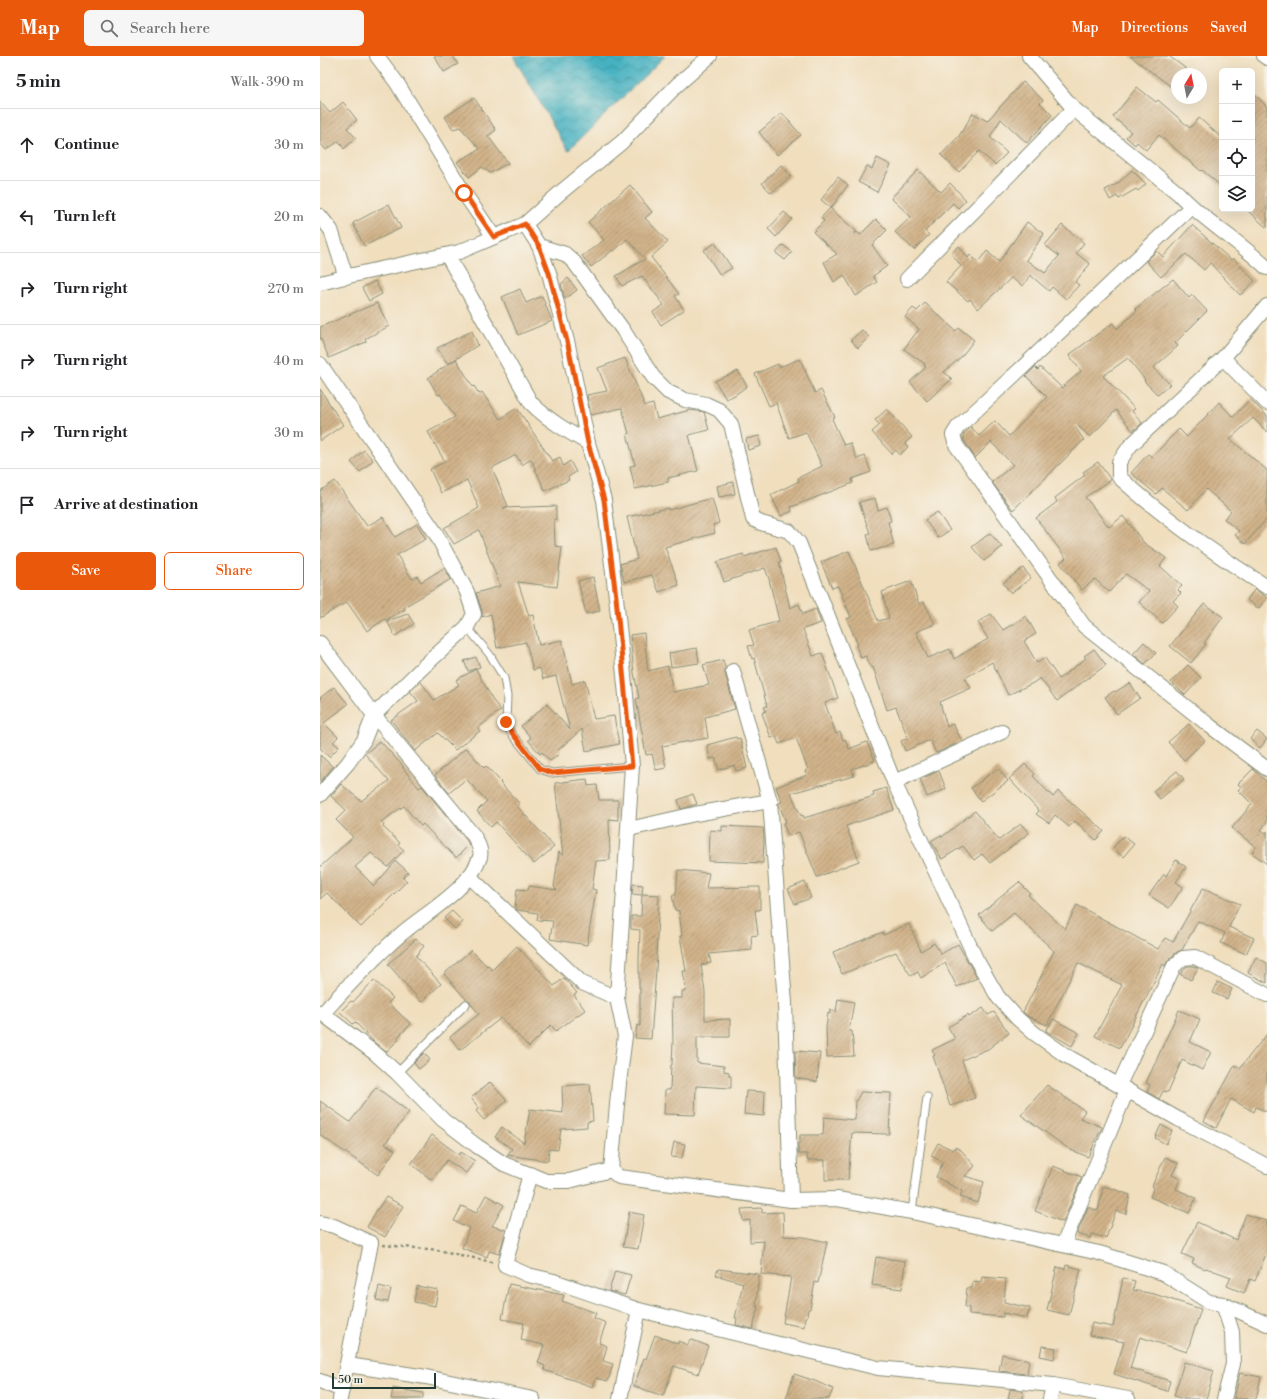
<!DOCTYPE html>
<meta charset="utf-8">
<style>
:root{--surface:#fff;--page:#f6f6f6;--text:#202124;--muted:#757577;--line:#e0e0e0;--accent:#ea580c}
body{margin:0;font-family:"Libre Bodoni",serif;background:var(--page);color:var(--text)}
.controls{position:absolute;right:12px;top:12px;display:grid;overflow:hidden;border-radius:6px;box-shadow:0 4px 16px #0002}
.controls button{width:36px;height:36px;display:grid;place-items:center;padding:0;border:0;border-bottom:1px solid var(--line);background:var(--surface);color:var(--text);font:20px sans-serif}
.compass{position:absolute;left:851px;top:12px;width:36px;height:36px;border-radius:50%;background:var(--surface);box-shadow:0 4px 16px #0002;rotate:10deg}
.scale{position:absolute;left:12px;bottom:10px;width:104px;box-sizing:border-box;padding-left:4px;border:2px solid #1f3d34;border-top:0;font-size:11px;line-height:14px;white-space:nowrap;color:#1f3d34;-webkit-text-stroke:3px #f7f3e8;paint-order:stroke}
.stop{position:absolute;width:12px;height:12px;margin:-9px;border:3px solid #ea580c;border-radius:50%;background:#fff}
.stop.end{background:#ea580c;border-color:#fff;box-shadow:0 1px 4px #0008}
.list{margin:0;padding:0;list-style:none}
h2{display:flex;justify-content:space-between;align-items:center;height:52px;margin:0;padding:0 16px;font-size:17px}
h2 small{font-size:13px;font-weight:400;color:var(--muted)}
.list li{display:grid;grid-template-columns:26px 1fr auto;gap:12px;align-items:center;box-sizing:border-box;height:72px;padding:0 16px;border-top:1px solid var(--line)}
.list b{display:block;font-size:15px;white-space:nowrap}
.list em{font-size:13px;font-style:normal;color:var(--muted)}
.actions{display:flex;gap:8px;padding:12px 16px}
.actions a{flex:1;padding:9px 0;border:1px solid var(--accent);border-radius:6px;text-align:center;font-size:14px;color:var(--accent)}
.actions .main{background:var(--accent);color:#fff}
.icon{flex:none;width:22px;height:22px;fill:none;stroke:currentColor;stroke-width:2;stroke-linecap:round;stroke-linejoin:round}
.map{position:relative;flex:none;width:947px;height:1343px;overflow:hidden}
header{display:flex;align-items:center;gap:24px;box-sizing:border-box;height:56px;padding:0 20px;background:var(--accent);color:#fff}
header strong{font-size:19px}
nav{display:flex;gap:22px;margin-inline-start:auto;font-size:14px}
.search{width:280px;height:36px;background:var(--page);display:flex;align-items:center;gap:10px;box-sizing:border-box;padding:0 14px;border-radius:6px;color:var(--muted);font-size:15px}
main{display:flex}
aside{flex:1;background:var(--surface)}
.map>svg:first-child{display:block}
.water{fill:url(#water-waves);stroke:#32777a}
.building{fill:url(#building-hatch)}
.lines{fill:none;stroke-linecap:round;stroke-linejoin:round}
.lane-casing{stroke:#888e78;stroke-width:9}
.street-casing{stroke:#888e78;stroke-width:16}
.path{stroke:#888e78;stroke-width:2.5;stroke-dasharray:3 3;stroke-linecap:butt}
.lane{stroke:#fff;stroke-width:7}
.street{stroke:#fff;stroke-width:14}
.route{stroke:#ea580c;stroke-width:5}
</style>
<header>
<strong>Map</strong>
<div class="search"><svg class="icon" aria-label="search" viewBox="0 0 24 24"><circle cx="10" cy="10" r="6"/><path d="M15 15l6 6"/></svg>Search here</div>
<nav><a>Map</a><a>Directions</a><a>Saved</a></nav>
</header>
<main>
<aside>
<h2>5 min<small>Walk · 390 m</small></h2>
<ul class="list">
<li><svg class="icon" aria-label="ahead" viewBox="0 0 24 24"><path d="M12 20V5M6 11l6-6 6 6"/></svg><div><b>Continue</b></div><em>30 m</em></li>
<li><svg class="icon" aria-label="left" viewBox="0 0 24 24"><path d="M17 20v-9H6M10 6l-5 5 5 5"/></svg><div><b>Turn left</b></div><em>20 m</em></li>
<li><svg class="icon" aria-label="right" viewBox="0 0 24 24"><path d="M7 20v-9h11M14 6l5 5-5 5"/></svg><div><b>Turn right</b></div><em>270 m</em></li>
<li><svg class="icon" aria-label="right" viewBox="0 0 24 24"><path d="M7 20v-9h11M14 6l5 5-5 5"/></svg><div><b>Turn right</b></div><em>40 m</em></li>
<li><svg class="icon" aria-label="right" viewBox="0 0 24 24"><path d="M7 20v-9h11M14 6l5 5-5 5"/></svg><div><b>Turn right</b></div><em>30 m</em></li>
<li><svg class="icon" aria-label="arrive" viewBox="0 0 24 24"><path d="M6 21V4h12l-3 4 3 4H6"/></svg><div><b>Arrive at destination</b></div></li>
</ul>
<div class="actions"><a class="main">Save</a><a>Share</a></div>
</aside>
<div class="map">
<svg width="947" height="1343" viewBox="0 0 947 1343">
<defs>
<pattern id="water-waves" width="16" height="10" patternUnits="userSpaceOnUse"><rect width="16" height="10" fill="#44b1c1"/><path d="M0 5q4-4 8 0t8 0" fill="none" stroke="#38919e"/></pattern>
<pattern id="building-hatch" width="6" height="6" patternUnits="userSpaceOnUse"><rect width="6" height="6" fill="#d1b38a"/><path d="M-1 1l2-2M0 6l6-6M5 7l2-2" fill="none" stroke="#a99372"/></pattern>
</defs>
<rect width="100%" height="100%" fill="#f7f3e8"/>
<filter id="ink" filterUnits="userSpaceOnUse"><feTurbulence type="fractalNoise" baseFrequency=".025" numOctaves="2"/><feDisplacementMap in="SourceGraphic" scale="8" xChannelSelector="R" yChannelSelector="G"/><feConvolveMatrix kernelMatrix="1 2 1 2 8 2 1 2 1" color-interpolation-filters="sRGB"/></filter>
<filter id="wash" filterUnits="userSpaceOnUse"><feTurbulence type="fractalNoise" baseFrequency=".012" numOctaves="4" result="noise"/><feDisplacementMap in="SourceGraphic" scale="16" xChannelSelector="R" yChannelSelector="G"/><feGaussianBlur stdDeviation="0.9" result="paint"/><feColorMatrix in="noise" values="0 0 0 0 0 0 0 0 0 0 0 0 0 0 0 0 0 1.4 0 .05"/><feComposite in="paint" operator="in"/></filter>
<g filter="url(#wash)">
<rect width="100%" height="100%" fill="#f0debd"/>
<!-- water -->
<path class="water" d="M193 0H345L248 95Z"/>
<g id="blocks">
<!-- building -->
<g class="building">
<path d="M114 0H133L138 8 124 16Z"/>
<path d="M810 0H849L873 18H857V35Z"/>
<path d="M703 26 723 44 720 47 732 59 707 87 681 63 670 81 687 97 675 109 659 95 639 116 621 99 639 80 653 57 667 65Z"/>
<path d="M817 31 836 46 838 44 870 72 879 62 902 82V131L882 114 881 115 839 79 826 94 817 86 815 89 806 81 811 76 793 61Z"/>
<path d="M932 35 947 51V172L929 156 932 153Z"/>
<path d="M154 42 176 74 168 80 188 107 170 117 162 111 149 121 137 106 160 93 140 71 133 73 125 61Z"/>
<path d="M0 46 10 57 23 46 37 64 27 72 36 82 24 93 19 85 6 94 0 87Z"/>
<path d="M462 57 481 79 457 99 439 76Z"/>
<path d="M557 102 571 109 557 136 538 126 547 110 552 113Z"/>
<path d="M461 109 471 120 451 137 442 127Z"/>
<path d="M598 114 621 136 630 127 646 144 638 152 633 147 605 175 609 179 594 194 575 176 591 161 571 142Z"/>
<path d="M812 114 826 128 818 135 816 133 799 143 797 140 790 144 785 134 797 128Z"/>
<path d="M518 121 528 129 511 152 501 144Z"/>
<path d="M310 129 332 156 325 162 348 186 331 201 359 238 355 240 364 254 341 269 333 256 344 249 322 220 302 230 296 220 325 203 307 183 294 195 293 194 271 211 262 200 284 184 268 166Z"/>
<path d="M69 148 81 172 44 190 33 167Z"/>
<path d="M510 152 536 175 534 179 537 176 540 179 556 163 567 174 552 189 567 210 553 220 557 226 536 240 524 219 514 226 504 206 517 198 493 176 504 165 501 162Z"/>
<path d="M464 156 472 163 456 181 448 173Z"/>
<path d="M707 166 724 178 706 204 725 217 739 200 725 189 742 169 764 187 756 197 770 208 755 226 759 229 746 243 732 231 729 235 710 219 703 230 691 222 658 253 650 243 648 245 626 226 641 210 631 197 639 190 648 202 650 199 658 206 667 195 679 206Z"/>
<path d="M872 169 911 204 913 202 935 225 920 239 890 207 884 214 866 198 841 221 826 205 837 195 843 201Z"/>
<path d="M395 187 412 212 400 219 384 194Z"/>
<path d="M463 189 472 196 465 204 456 197Z"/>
<path d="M248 222 257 234 245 243 241 228Z"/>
<path d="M853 223 869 242 872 239 887 255 855 287 858 290 833 312 850 328 838 339 824 325 825 324 808 302 783 320 815 353 812 355 822 367 813 375 796 354 770 381 757 369 755 371 764 384 693 454 672 426 693 409 671 386 655 402 644 384 643 379 651 371 659 380 675 365 689 380 727 341 706 320 715 311 718 314 720 311 742 332 761 315 749 299 793 267 797 273 817 255 815 253Z"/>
<path d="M55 225 62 238 49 245 42 232Z"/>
<path d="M200 233 206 247 222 240 232 265 198 279 182 241Z"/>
<path d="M57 247 69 270 45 283 46 286 9 302 0 281V271Z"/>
<path d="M605 247 636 275 639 272 654 284 641 301 624 316 632 323 607 345 590 326 606 311 604 310 605 308 584 293 599 273 585 261 593 252 597 255Z"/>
<path d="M542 274 549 281 538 292 531 284Z"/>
<path d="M152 275 158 289 128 308 117 292Z"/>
<path d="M305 302 325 350 333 348 337 363 370 354 384 356 389 374 369 379 378 415 348 422V426L315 433 310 410 315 409 307 378H309L302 352 271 359 267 339 287 335 278 312Z"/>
<path d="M136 303 153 331 154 330 159 338 162 336 180 363 197 352 232 405 240 401 243 410 250 405 256 416 248 421 249 424 225 435 211 403 202 409 196 399 172 412 188 450 183 452 236 450V463H234L235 490 242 491 237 531 198 526 209 560 213 559 219 589 242 584 252 628 265 624 274 663 294 660 299 688 266 695 262 673 237 695 239 698 230 705 222 696 220 698 208 684 211 682 201 670 227 648 250 674 236 620 223 623 220 612 213 614 206 586 177 592 171 558 162 561V555L156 537 180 530 159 474 134 488 124 472 159 452 147 424 121 437 110 413 125 406 108 376 135 361 120 338 118 339 108 322Z"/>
<path d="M480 303 495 337 501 334 515 361 512 363 524 389 530 387 537 403 545 400 551 416 532 423 533 427 471 451 472 455 461 460 451 439 479 425 478 422 502 410 486 376 469 382 456 347 449 350 435 318 458 308 459 311Z"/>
<path d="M418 315 427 330 415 339 406 343 395 325Z"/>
<path d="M0 333 23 369 0 385Z"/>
<path d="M930 343 947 360V376L933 362 910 383 947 414V463L925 488 915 479 919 475 904 463 911 455 886 433 868 454 842 432 836 438 811 417 828 398 832 401 859 373 867 381 899 346 913 361Z"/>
<path d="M567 353 592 381 585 387 588 391 580 399 576 394 572 398 552 376 560 369 555 364Z"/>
<path d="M439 380 441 390 428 394 426 383Z"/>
<path d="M44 394 53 404 40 416 31 406Z"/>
<path d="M778 406 791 424 765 441 789 471 803 460 824 487 846 502 840 510 862 530 858 534 861 537 853 545 858 550 842 567 819 546 829 535 806 518 789 536 775 523 762 534 740 507 746 502 716 462 737 446 735 442 765 419 763 416Z"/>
<path d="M15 425 47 470 63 461 75 481 97 468 106 483 77 499 92 523 97 520 101 526 124 512 131 523 84 551 85 553 66 564 65 563 47 575 27 546 0 562V435Z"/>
<path d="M413 426 415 438 399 441 397 430Z"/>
<path d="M392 442 399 467 393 469 395 477 345 491 359 529 339 536 332 519 304 526 300 508 317 503 307 461 348 452V454Z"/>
<path d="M555 442 558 454 567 451 571 465 568 466 574 489 551 495 547 478 550 477 539 446Z"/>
<path d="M617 456 630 474 618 482 605 464Z"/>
<path d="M670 477 682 491 664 505 652 491Z"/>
<path d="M456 491 461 506H459L470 552 479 548 483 558 496 553 501 567 483 573 493 600 502 597 518 642 505 647 516 678 520 676 523 684 525 683 529 693 547 686 555 705 532 713 534 720 471 737 481 760 483 759 484 762 554 740 553 736 566 732 574 754 526 770 539 805 497 821 479 776 468 780 463 767 466 766 459 749V747L462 746 456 731 487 719 485 715 488 714 476 682 459 688 456 680 451 682 442 657 446 655 444 651 447 650 434 602 432 603 428 590 434 589 429 574 459 565 449 523 445 512 404 526 397 506 423 498 424 501Z"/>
<path d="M529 495 558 565 569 562 562 536 591 525 599 548 604 546 615 568 596 576 608 602 630 593 634 603 668 583 658 566 671 558 683 574 706 560 716 578 704 585 717 607 725 602 739 623 766 602 764 600 774 593 786 609 737 645 720 622 713 627 688 639 672 606 645 622 651 632 620 646 627 671 633 668 642 685 616 697 610 684 585 695 581 685 588 682 576 651 567 654 553 611 551 612 546 600 541 602 536 590 538 589 527 563 531 561 518 530 512 532 501 506Z"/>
<path d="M703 512 711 522 691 537 683 527Z"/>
<path d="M273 521 280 555 266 558 258 525Z"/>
<path d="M935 533 947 542 939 552 937 551H936L927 544Z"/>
<path d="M884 548 903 561 884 587 886 588 871 607 850 590Z"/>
<path d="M88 558 94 568 75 580 67 565Z"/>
<path d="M324 577 328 615 348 610 353 636 389 629 383 609 403 604 405 612V617L415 653 385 661 388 682 342 690 346 712 336 714 332 698 326 699 316 643 319 642 314 617 310 579Z"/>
<path d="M824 586 836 597 825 608 813 598Z"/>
<path d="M377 592 379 607 351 611 349 597Z"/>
<path d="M156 601 160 611 148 615 144 605Z"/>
<path d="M868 609 881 622 865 639 851 626Z"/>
<path d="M156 613 174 646 181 654 158 672 160 675 135 694 118 677 95 695 71 664 98 645 90 635 101 626 114 644 139 629 136 624Z"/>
<path d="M810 627 820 642 797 658 785 641 794 635 795 636Z"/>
<path d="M14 631 28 648 4 667 18 681 13 686 19 691 9 701 0 692V642Z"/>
<path d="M869 668 885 685 864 704 848 686Z"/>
<path d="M937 675 947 683 940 692 930 683Z"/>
<path d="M416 681 417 683 420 682 427 712 416 715 414 709 399 714 395 702 390 703 387 689Z"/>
<path d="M60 685 84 711H82L99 732 102 730 106 735 147 785 149 789 136 802 103 768 101 770 84 750 61 766 64 769 63 771 80 787 78 789 84 794 68 811 51 797 35 811 54 830 76 805 88 816 83 822 87 825 41 871 7 837 0 843V811L33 781 16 764 26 754 11 740 21 728 41 745 69 725 45 698Z"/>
<path d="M146 692 164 712 166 710 181 726 180 727 200 748 197 750 234 791 214 808 176 766 171 771 157 755 167 745 146 723 129 737 115 719Z"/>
<path d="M0 699 13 711 0 726Z"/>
<path d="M705 708 715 718 713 720 733 741 738 735 784 775 776 784 755 765 749 771 735 759 729 767 716 758 719 755 689 723Z"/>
<path d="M678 712 688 725 661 745 651 732Z"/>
<path d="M933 713 947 726V766L941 774 946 777 947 775V808L932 797 936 791 912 772 932 748 918 734 921 731 918 728Z"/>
<path d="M619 715 626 733 607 741 600 723Z"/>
<path d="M857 715 864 723 840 743 833 735Z"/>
<path d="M267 723 268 730 277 729 279 744H298V764L289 763 290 804 276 805 272 833 276 834 267 889 230 883 233 865 217 864 218 857 197 854 195 852 197 833 208 834 209 830 237 834 234 831 239 796 243 800 235 727Z"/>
<path d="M373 738 377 748 361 753 358 744Z"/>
<path d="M655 755 679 784 701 768 709 777 670 807 662 798 654 804 643 790 622 803 611 785 621 779 622 781Z"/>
<path d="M402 770 443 772 444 781 443 807 389 805 390 774 402 775Z"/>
<path d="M803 780 814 788 803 801 793 792Z"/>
<path d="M856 804 866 811 856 826 863 831 849 852 829 839 844 818 846 820Z"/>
<path d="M358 814 389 817 386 832 440 831V854H435L438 879 431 880 432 894 389 898 391 907 381 909 385 936V964L410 963V981H377V1007L404 1010V1015L409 1016V1020H411V1032L376 1030 375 1059 344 1058 345 1034H350L351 1009H352L353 986 352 942H362V935H366L363 915H366L360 880H362L359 855 355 854 352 839H356Z"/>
<path d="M485 826 491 842 475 848 468 833Z"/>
<path d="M699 826 710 837 708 839 745 873 757 849 838 893 845 882 853 886 883 832 920 848 909 871 934 882 926 898 901 887 905 877 878 865 862 894 857 896 848 904 845 910 843 908 800 992 775 980 802 929 758 907 727 969 707 960 703 956 734 895 694 857 672 875 659 859Z"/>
<path d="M313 828 323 829 322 838 339 839 336 900H337L331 983 315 982 317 969 320 970V932H319V904L320 874 311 873V860H321L322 839 312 838Z"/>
<path d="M132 855 143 866 135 873 124 862Z"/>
<path d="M589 868 601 895 614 887 621 898 638 888 657 922 637 931 625 907 601 922 598 916 591 920 576 896 522 918 513 896 563 876V879Z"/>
<path d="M96 883 104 890 96 900 121 928 101 946 68 908Z"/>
<path d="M197 890 234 930 244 922 257 937 254 939 265 954 236 975 231 969 209 991 181 962 140 994 130 981 159 958 151 948 150 945 146 943 124 918 151 894 167 910 168 909 172 914Z"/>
<path d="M936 901 947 907V927L928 917Z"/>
<path d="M867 910H872L878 912 871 924 860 918Z"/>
<path d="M54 924 73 942 68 947 91 968 78 981 79 983 66 996 55 987 35 966 33 968 20 956 31 945 33 946Z"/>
<path d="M898 926 912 933 907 943 893 937Z"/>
<path d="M518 943 534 946 529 975H532L534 1000 507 1001 506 972 508 957 510 958V954L516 956Z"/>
<path d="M663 952 668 959 674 956 689 977 668 993 642 1004 655 1042 630 1050 613 1000 615 999 612 994 635 983 628 971 648 959 649 961Z"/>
<path d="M859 954 880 963 870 986 891 996 882 1014 862 1004 848 1036 843 1035 839 1043 827 1036 830 1029 826 1027Z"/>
<path d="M733 963 759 977 752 990 726 975Z"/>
<path d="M947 978V1056L936 1051 934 1056 911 1043 896 1072 884 1065 915 1009 920 1012Z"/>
<path d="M475 995 500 997 497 1026 476 1022Z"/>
<path d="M104 997 110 1004 99 1013 94 1007Z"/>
<path d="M170 1026 187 1045 164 1064 156 1055 159 1052 151 1042Z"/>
<path d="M270 1028 273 1065 267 1066V1071L241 1073 238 1094 229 1093 228 1105 187 1099 192 1093 175 1081 182 1071 204 1087 210 1053 243 1057 242 1030Z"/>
<path d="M727 1029 765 1055 760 1062 782 1071 768 1101 749 1093 701 1059Z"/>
<path d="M56 1031 89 1056 65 1088 75 1094 58 1119 0 1079V1045L30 1066Z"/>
<path d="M426 1035 445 1036 444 1060 424 1058Z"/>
<path d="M541 1036 571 1037 569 1078 532 1077 528 1124H505V1104H487V1098H478V1087H480V1079H503L504 1061 535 1064 536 1045Z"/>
<path d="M841 1069 852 1075 846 1088 835 1082Z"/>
<path d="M112 1079 139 1099 141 1096 155 1105 146 1117 127 1104 112 1124 91 1108Z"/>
<path d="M354 1086 365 1088 362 1102 351 1101Z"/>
<path d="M618 1087 633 1094 635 1091 641 1094 655 1110 645 1120 664 1126 658 1147 640 1141 642 1135 616 1121 623 1106 611 1100Z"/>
<path d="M845 1101 858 1107 852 1119 860 1123 856 1133 876 1142 869 1157 830 1141 834 1131 832 1130Z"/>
<path d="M733 1110 762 1121 743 1166 715 1155Z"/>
<path d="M783 1131H788L810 1139 806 1158 796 1155 786 1182 772 1178 771 1182 757 1178 768 1151 778 1155Z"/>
<path d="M166 1139 184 1149 172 1170 186 1174 179 1198 169 1195 167 1201 142 1192 149 1172 134 1165 142 1150 156 1157Z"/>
<path d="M66 1141 83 1150 65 1181 47 1171 57 1154Z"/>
<path d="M442 1152V1157L463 1156 464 1180 484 1181 507 1186 498 1227 495 1226 490 1253H488L487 1261H485L484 1271 463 1267 471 1221 441 1218 444 1185 430 1186V1164L423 1165 421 1153Z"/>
<path d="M309 1156 324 1159 318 1193 303 1191Z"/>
<path d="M926 1158 947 1165V1196L935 1225 930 1223 924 1237 907 1230 911 1221 886 1212 885 1213 872 1207 874 1203 862 1198 877 1166 916 1184Z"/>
<path d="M556 1201 585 1205 582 1233 552 1229Z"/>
<path d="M746 1209 761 1213 749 1259 727 1254 737 1211 745 1213Z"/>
<path d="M398 1213 439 1218 436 1250H438L433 1273 416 1269 417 1262H415L423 1227 396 1219Z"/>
<path d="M295 1215 311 1219 305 1239 289 1235Z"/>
<path d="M662 1221 686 1223 684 1246 710 1252 707 1262 683 1257V1261L649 1258V1252L645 1251 647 1232H652L653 1225 661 1226Z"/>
<path d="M803 1222 815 1225 813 1234 834 1238 881 1253 867 1296 820 1281 810 1312 850 1325 847 1335 794 1318 804 1286 769 1279 772 1267 793 1271Z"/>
<path d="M189 1228 244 1239 242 1245 276 1257 274 1262 286 1267 279 1287 287 1290 283 1305 293 1308 288 1325 276 1322 273 1331 224 1314 225 1310 218 1307 224 1289 201 1284 204 1267 182 1263Z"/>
<path d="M59 1230 71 1233 68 1246 56 1244Z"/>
<path d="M97 1230 118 1234 115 1250 94 1246Z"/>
<path d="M335 1279 358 1288V1285L368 1289 370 1283 388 1290 378 1318 354 1310 343 1340 314 1330 324 1302 326 1303Z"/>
<path d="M722 1290 736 1292 734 1303 720 1300Z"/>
<path d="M682 1298 709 1304 707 1318 679 1315Z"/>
<path d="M864 1306 894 1315 886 1343H863L854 1340Z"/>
<path d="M920 1317 941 1321 936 1343H914Z"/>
<path d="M474 1318 495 1325 513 1333 509 1343H466Z"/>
<path d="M73 1332 103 1337V1343H71Z"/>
<path d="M690 1333 703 1335 702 1343H688Z"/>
</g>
</g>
</g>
<g filter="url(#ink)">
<use href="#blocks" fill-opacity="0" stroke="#888e78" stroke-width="1"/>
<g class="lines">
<defs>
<g id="lane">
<path d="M147 571 170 599 184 622 187 640 186 666 191 677 220 713 232 717 312 710"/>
<path d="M77 1017 146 948"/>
<path d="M592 1156 607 1041"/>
</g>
<g id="street">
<path d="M57 0 77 27 144 137 174 181"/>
<path d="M709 0 754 53 858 137C884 165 919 185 947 212"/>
<path d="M944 0 947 2"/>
<path d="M871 151 705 309 638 371 633 379 636 389 764 570 890 670 947 713"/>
<path d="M0 160 11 174 26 221"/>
<path d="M205 168 219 190 229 217 248 289 268 387 284 444 296 541 306 639 312 710 297 942 305 980 299 1027 291 1114"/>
<path d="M219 190 245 198 254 206 303 274 333 321 348 336 365 344 386 348 399 354 411 368 433 463 441 467 469 475 479 487 574 726 656 903 678 941 698 963 714 977 745 999 858 1063 947 1110"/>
<path d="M127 199 211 347C228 364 247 375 268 387"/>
<path d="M587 223 754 53"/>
<path d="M0 227 33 219 139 196 205 168 241 136 302 86 357 29 390 0"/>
<path d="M947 250 903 302 810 390 799 406V421C845 463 895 498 947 531"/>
<path d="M903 302 947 347"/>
<path d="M0 308 115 476 147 536 154 558 147 571 102 612 54 659 44 684 28 707 0 739"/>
<path d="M0 587 54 659 154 780C157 786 162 794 160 801 150 833 104 858 80 879 52 903 27 931 2 958"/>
<path d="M413 615 450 745 465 947 471 1144"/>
<path d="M574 726 682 676"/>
<path d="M309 773 375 758 450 745"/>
<path d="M149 820 262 927 297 942"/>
<path d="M0 956 56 998 77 1017 123 1064 157 1090 184 1108 226 1125H249L291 1114"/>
<path d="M799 1029 854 910 863 902 875 901 947 939"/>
<path d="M291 1114 299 1121 471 1144 517 1143 592 1156 779 1197 843 1217 889 1246 903 1248 947 1268"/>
<path d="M210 1118 185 1209 208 1219 234 1225 319 1254 558 1312 733 1329"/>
<path d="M0 1167 14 1170 51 1187 20 1343"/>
<path d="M743 1189 807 1034"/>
<path d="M903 1248 912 1276 913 1308 904 1343"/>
<path d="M28 1309 106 1321 213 1343"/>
<path d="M0 1325 22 1334"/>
<path d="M300 1343 319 1254"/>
<path d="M730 1343 733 1329 808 1343"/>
</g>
</defs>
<!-- lane casing -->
<use href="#lane" class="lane-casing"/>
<!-- street casing -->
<use href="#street" class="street-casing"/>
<!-- path -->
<path class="path" d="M63 1189 118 1194 172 1206"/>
<!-- lane -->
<use href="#lane" class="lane"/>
<!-- street -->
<use href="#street" class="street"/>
</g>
</g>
<g class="lines" filter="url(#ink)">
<!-- route -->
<path class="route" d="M144 137 174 181 205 168 219 190 229 217 248 289 268 387 284 444 296 541 312 710 232 717 220 713 192 677 186 666"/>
</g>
</svg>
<div class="controls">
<button>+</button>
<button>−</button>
<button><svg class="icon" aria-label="locate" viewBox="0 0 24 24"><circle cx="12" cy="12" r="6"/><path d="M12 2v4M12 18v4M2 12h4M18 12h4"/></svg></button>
<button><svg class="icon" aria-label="layers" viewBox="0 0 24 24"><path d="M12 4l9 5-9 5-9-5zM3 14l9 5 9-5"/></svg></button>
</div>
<svg class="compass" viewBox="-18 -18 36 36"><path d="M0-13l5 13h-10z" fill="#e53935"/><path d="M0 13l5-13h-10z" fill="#757577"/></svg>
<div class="scale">50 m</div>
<div class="stop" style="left:144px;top:137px"></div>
<div class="stop end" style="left:186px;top:666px"></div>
</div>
</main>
